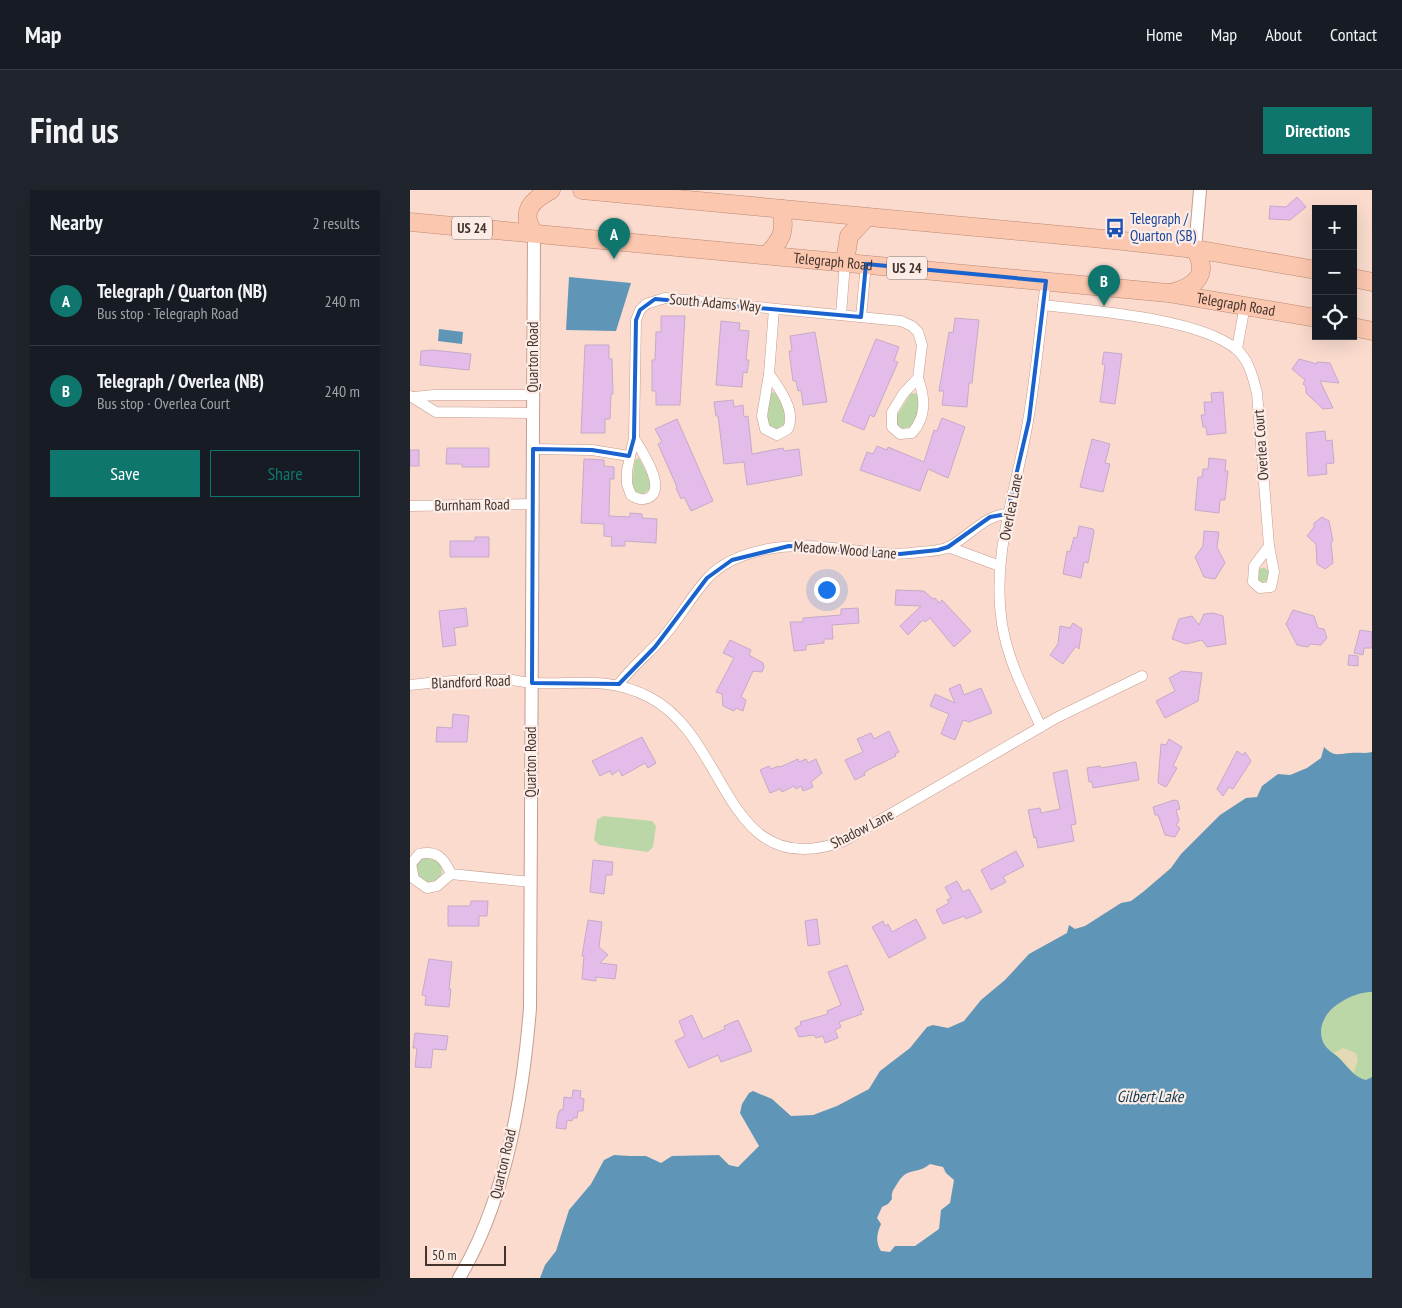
<!DOCTYPE html>
<meta charset="utf-8">
<style>
:root{--surface:#171b24;--page:#20242c;--text:#f1f3f6;--muted:#9ea1a6;--line:#363941;--accent:#0f766e}
body{margin:0;font-family:"PT Sans Narrow",sans-serif;background:var(--page);color:var(--text)}
.controls{position:absolute;right:15px;top:15px;display:grid;overflow:hidden;border-radius:0px;box-shadow:0 5px 20px #0002}
.controls button{width:45px;height:45px;display:grid;place-items:center;padding:0;border:0;border-bottom:1px solid var(--line);background:var(--surface);color:var(--text);font:25px sans-serif}
.scale{position:absolute;left:15px;bottom:12px;width:81px;box-sizing:border-box;padding-left:5px;border:2px solid #42332c;border-top:0;font-size:14px;line-height:18px;white-space:nowrap;color:#42332c;-webkit-text-stroke:4px #fcece5;paint-order:stroke}
.you{position:absolute;left:416px;top:399px;width:18px;height:18px;margin:-12px;border:4px solid #fff;border-radius:50%;background:#1a73e8;box-shadow:0 0 0 8px #1a73e833}
.badge{display:grid;place-items:center;width:32px;height:32px;border-radius:50%;background:var(--accent);color:#fff;font-size:16px;font-weight:700}
.pin{position:absolute;translate:-50% -41px;filter:drop-shadow(0 1px 2px #0008)}
.pin::after{content:'';position:absolute;top:26px;width:18px;height:15px;background:inherit;clip-path:polygon(0 0,100% 0,50% 100%)}
.list{margin:0;padding:0;list-style:none}
h2{display:flex;justify-content:space-between;align-items:center;height:65px;margin:0;padding:0 20px;font-size:21px}
h2 small{font-size:16px;font-weight:400;color:var(--muted)}
.list li{display:grid;grid-template-columns:32px 1fr auto;gap:15px;align-items:center;box-sizing:border-box;height:90px;padding:0 20px;border-top:1px solid var(--line)}
.list b{display:block;font-size:19px;white-space:nowrap}
.list p{margin:0;font-size:16px;white-space:nowrap;color:var(--muted)}
.list em{font-size:16px;font-style:normal;color:var(--muted)}
.actions{display:flex;gap:10px;padding:15px 20px}
.actions a{flex:1;padding:11px 0;border:1px solid var(--accent);border-radius:0px;text-align:center;font-size:18px;color:var(--accent)}
.actions .main{background:var(--accent);color:#fff}
.icon{flex:none;width:28px;height:28px;fill:none;stroke:currentColor;stroke-width:2;stroke-linecap:round;stroke-linejoin:round}
.map{position:relative;flex:none;width:962px;height:1088px;overflow:hidden;border-radius:0px}
header{display:flex;align-items:center;gap:30px;box-sizing:border-box;height:70px;padding:0 25px;background:var(--surface);border-bottom:1px solid var(--line)}
header strong{font-size:24px}
nav{display:flex;gap:28px;margin-inline-start:auto;font-size:18px}
.intro{display:flex;align-items:center;justify-content:space-between;box-sizing:border-box;height:120px;padding:0 30px}
h1{margin:0;font-size:35px}
.button{padding:12px 22px;border-radius:0px;background:var(--accent);color:#fff;font-size:18px;font-weight:700}
main{display:flex;gap:30px;padding:0 30px}
aside{flex:1;background:var(--surface);border-radius:0px;box-shadow:0 5px 20px #0002}
.map>svg:first-child{display:block}
.green{fill:#bbd6a7}
.sand{fill:#e3d9b4}
.water{fill:#5f96b7;fill-rule:evenodd}
.building{fill:#e4bcea;stroke:#c4abc8}
.lines{fill:none;stroke-linecap:round;stroke-linejoin:round}
.minor-casing{stroke:#c39e8f;stroke-width:11}
.tertiary-casing{stroke:#c39e8f;stroke-width:14}
.trunk-casing{stroke:#ba8a74;stroke-width:19}
.minor{stroke:#fff;stroke-width:10}
.tertiary{stroke:#fff;stroke-width:12}
.trunk{stroke:#fcc7af;stroke-width:18}
.marked{fill:none;stroke:#1a63ce;stroke-width:4;stroke-linejoin:round}
.labels{text-anchor:middle;stroke-width:4.5;stroke-linejoin:round;paint-order:stroke}
.shield{fill:#fcece5;stroke:#7a6a64;stroke-width:1}
.shield-label{font-size:14px;font-weight:bold;fill:#42332c}
.transit-label{font-size:15px;fill:#164399;stroke:#fcece5;text-anchor:start}
.street-label{font-size:15px;fill:#42332c;stroke:#fcece5}
.water-label{font-size:16px;font-style:italic;fill:#0c3b53;stroke:#fcece5}
</style>
<header>
<strong>Map</strong>
<nav><a>Home</a><a>Map</a><a>About</a><a>Contact</a></nav>
</header>
<div class="intro"><h1>Find us</h1><a class="button">Directions</a></div>
<main>
<aside>
<h2>Nearby<small>2 results</small></h2>
<ul class="list">
<li><span class="badge">A</span><div><b>Telegraph / Quarton (NB)</b><p>Bus stop · Telegraph Road</p></div><em>240 m</em></li>
<li><span class="badge">B</span><div><b>Telegraph / Overlea (NB)</b><p>Bus stop · Overlea Court</p></div><em>240 m</em></li>
</ul>
<div class="actions"><a class="main">Save</a><a>Share</a></div>
</aside>
<div class="map">
<svg width="962" height="1088" viewBox="0 0 962 1088">
<rect width="100%" height="100%" fill="#fadbce"/>
<!-- green -->
<g class="green">
<path d="M364 202C373 209 376 225 374 236L367 239 359 236 357 230 360 204Z"/>
<path d="M501 203 508 204 509 220 503 236 493 239 486 234V227Z"/>
<path d="M229 268 241 291 240 299 233 304 225 302 222 295 225 270Z"/>
<circle cx="853" cy="385" r="7"/>
<path d="M193 626 242 631 246 636 243 657 238 662 189 655 184 650 187 630Z"/>
<circle cx="19" cy="680" r="13"/>
<path d="M962 771V909L875 876Z"/>
</g>
<!-- sand -->
<path class="sand" d="M933 858 946 863 948 869 944 883 924 863Z"/>
<!-- water -->
<g class="water">
<path d="M159 87 221 93 206 141 156 140Z"/>
<path d="M29 139 53 142 52 154 28 151Z"/>
<path d="M914 557C924 567 928 564 941 563 948 562 955 564 962 562V802C939 802 902 824 913 852 917 861 926 864 932 871 938 878 946 888 956 890L962 887V1088H130L135 1075 146 1061 159 1020 181 994 194 970 204 965 220 966H236L251 973 262 966 309 965 319 975 328 977 349 956 330 923 332 914 339 903 343 901 362 909 381 926 403 925 427 916 459 899 470 881 500 858 517 837 523 835 538 838 554 831 571 810 595 790 619 764 657 743 659 735 665 739 675 736 711 713 721 711 733 702 761 678 771 664 810 625 836 608 847 607 852 596 868 584 880 585 897 578 911 568ZM520 974 533 977 536 983 544 990 540 1013 531 1020 529 1039 505 1056H485L480 1062 471 1061C465 1052 467 1043 471 1034L467 1028 472 1017 478 1014 482 1009C481 1002 484 999 487 994 497 976 507 985 520 974Z"/>
</g>
<!-- building -->
<g class="building">
<path d="M887 7 896 17 880 30 859 29 860 16 876 17Z"/>
<path d="M251 126H275L270 215H246V201H242V170H245L246 142H251Z"/>
<path d="M545 128 569 130 562 193H559L557 217 532 215 534 201H529L539 142 543 143Z"/>
<path d="M311 131 330 133 329 140 339 141 336 170H339L337 183 333 182 332 197 306 195Z"/>
<path d="M405 142 417 212 393 215 391 200 388 201 386 191H383L379 161H382L380 146Z"/>
<path d="M466 149 489 157 484 171 488 172 464 227 460 225 454 240 432 231Z"/>
<path d="M175 155H199V169H202L203 204H201L200 229H195V243H171Z"/>
<path d="M22 160 61 164 59 180 10 175 11 161Z"/>
<path d="M694 162 712 164 705 214 690 212 695 175 692 174Z"/>
<path d="M889 169 907 174V172L920 173 929 193 910 191 923 218 913 219 896 203V197L893 194 895 190 882 179Z"/>
<path d="M813 202 816 243 797 245 796 237H793L791 225H795L794 212H802L801 203Z"/>
<path d="M323 210 324 217 333 215 334 227 338 226 342 264 373 258 374 261 389 259 392 285 337 295 334 272 314 274 308 226H306L304 212Z"/>
<path d="M532 228 555 237 538 288 518 279 510 301 450 280 457 262 463 264 467 256 477 260 478 257 514 272 524 240 527 241Z"/>
<path d="M267 229 303 311 281 321 274 307 271 309 266 298 267 297 248 254 252 252 245 239Z"/>
<path d="M915 241 916 251 922 250 924 273 916 274 917 284 898 286 896 243Z"/>
<path d="M682 249 700 254 695 273 700 274 693 302 670 297Z"/>
<path d="M37 258H79V277H52V274H36Z"/>
<rect x="0" y="260" width="9" height="16"/>
<path d="M799 268 816 270 815 281H818L815 310H810L809 323 785 320 788 287H792L793 279H798Z"/>
<path d="M174 269 194 270V276L204 277V289H200L199 326 220 327V323L232 324V328L247 329 246 353 215 351V356H201L202 347 194 346V334L171 333Z"/>
<path d="M912 327 919 331 923 351 921 353 923 373 915 379 907 374 906 354 897 346 904 337V333Z"/>
<path d="M669 336 683 339 684 342 678 373 674 372 671 388 653 384 657 361 660 362 664 347 667 348Z"/>
<path d="M794 341 809 342 807 357 815 373 805 389 794 387 785 367 793 356Z"/>
<path d="M65 347H79V367H40V351H65Z"/>
<path d="M486 400 514 401 523 409 525 408 529 413 532 410 561 441 544 457 520 428 515 432 513 430 498 445 490 436 511 416 485 415Z"/>
<path d="M56 418 58 436 44 438 46 455 33 457 29 421Z"/>
<path d="M448 418 449 433 422 435 423 449H414V453L396 455V460L384 461 380 432H393V428L431 425V419Z"/>
<path d="M883 420 904 426 908 438 914 439 917 448 911 455 900 454 898 457 887 455 876 434Z"/>
<path d="M803 423 813 426 816 454 797 457 792 450 776 454 762 449 769 429 782 426 789 435 794 424Z"/>
<path d="M663 433 672 439 669 459 666 456 653 474 640 465 648 454 650 436 660 438Z"/>
<path d="M950 440 962 442V458H954L953 465 944 463Z"/>
<path d="M320 450 341 460 339 465 353 473 354 477 352 482 343 481 331 507 336 510 333 521 326 518 324 521 313 516 312 504 306 502 324 468 313 463Z"/>
<path d="M939 465 948 466V476L938 475Z"/>
<path d="M772 481 792 483 788 511 755 528 746 511 765 501 759 488Z"/>
<path d="M550 494 554 505 571 498 582 523 559 532 553 530 545 550 531 544 539 524 520 516 525 504 545 513 539 499Z"/>
<path d="M43 524 59 526 57 552H26L27 537 42 538Z"/>
<path d="M479 541 489 562 485 564 486 566 458 580 454 583 455 585 445 590 435 570 453 562 447 549 461 543 464 549Z"/>
<path d="M232 547 246 573 238 578 235 573 212 586 209 580 202 585 200 581 190 586 182 571Z"/>
<path d="M759 549 772 557 763 576 767 578 756 597 748 593 751 554 756 555Z"/>
<path d="M827 561 833 565 835 562 841 571 823 599 819 597 813 606 807 599Z"/>
<path d="M388 569 389 572 396 569 398 573 406 569 412 583 401 592 403 597 393 601 391 596 386 599 384 596 372 602 370 599 360 603 350 580 359 576 361 579 369 576 370 577Z"/>
<path d="M726 572 729 590 683 598 682 592H679L677 578 690 576 691 578Z"/>
<path d="M657 580 666 634 661 635 664 651 628 658 626 647 624 648 618 620 630 618 631 623 650 619 643 583Z"/>
<path d="M764 610 768 611 770 619 766 620 769 631 766 635 770 638 765 647 755 645 748 625H745L743 617Z"/>
<path d="M606 661 614 676 593 687 596 692 581 700 571 680Z"/>
<path d="M183 670 203 672 202 685H196L194 704 180 702Z"/>
<path d="M547 691 553 702 559 699 572 722 556 729 554 726 533 734 526 720 539 713 537 710 541 708 535 697Z"/>
<path d="M61 711H78L77 726H69V736H38V716H60Z"/>
<path d="M407 729 410 754 398 756 395 731Z"/>
<path d="M506 729 516 748 479 768 462 737 473 731 475 736 478 734 482 742Z"/>
<path d="M178 730 192 732 189 757 198 765 190 773 207 775 205 789 186 787V791L172 789 174 766H172Z"/>
<path d="M19 769 42 772 39 799H41L39 817 15 815 16 806 12 805Z"/>
<path d="M437 775 454 820 450 821 452 824 429 832 431 837 425 840 428 848 415 853 413 846 406 848 404 845 389 847 385 838 391 835 390 832 418 824 417 821 431 815 418 782Z"/>
<path d="M282 825 293 849 315 839 314 836 328 830 342 861 311 872 308 865 279 878 265 851 275 846 269 831Z"/>
<path d="M5 843 38 846 36 860 23 859 21 878 5 877 7 858H3Z"/>
<path d="M163 900 171 901 170 908 174 909 173 921H168L167 928H163L162 931 157 930 156 939 146 938 148 924 150 920H153L154 907 162 908Z"/>
</g>
<g class="lines">
<defs>
<g id="minor">
<path d="M633 115C683 121 788 128 826 159 839 169 843 188 847 203L859 356 864 382 861 397 850 398 843 392 844 376 859 356"/>
<path d="M431 125 435 72"/>
<path d="M451 127 456 74"/>
<path d="M827 159 835 115"/>
<path d="M359 184C370 199 386 221 378 239L367 245 355 239 352 226 359 184 364 119"/>
<path d="M0 206 26 222 123 223"/>
<path d="M4 207 24 205H123"/>
<path d="M224 248C231 260 256 296 240 307 234 311 227 309 221 305L217 294V281L224 248 226 130 230 120 236 114 255 108 491 131 502 136 508 142 512 155 508 188 493 204 482 222V237L490 244 502 243C517 226 515 208 508 188"/>
<path d="M123 259 182 260 219 266"/>
<path d="M0 316 123 314"/>
<path d="M538 357 590 376"/>
<path d="M209 494C222 476 241 462 255 445 270 427 281 407 296 390 318 364 360 356 393 356 432 356 470 368 510 362 519 361 531 361 539 357 560 346 573 326 597 324"/>
<path d="M0 495C34 491 68 488 102 490 109 491 117 493 124 493 168 495 198 486 239 507 321 549 313 695 434 651L646 528 732 486"/>
<path d="M631 537C615 503 598 471 592 434 581 364 607 299 618 231 626 185 630 138 636 91"/>
<path d="M41 684C34 668 27 660 9 664L1 674 4 689 17 698 27 696 41 684 121 692"/>
</g>
<g id="tertiary">
<path d="M785 59 790 0"/>
<path d="M49 1088C95 1012 113 907 120 818L124 43"/>
</g>
<g id="trunk">
<path d="M172 0 704 50 785 59 906 80"/>
<path id="s1" d="M0 32 758 103 906 128"/>
<path d="M124 43C109 22 122 10 141 0"/>
<path d="M357 65C372 49 376 41 371 19"/>
<path d="M435 72 439 46 456 28"/>
<path d="M943 88 962 92"/>
<path d="M761 103C785 97 800 85 785 59"/>
<path d="M943 137 962 141"/>
</g>
</defs>
<!-- minor casing -->
<use href="#minor" class="minor-casing"/>
<!-- tertiary casing -->
<use href="#tertiary" class="tertiary-casing"/>
<!-- trunk casing -->
<use href="#trunk" class="trunk-casing"/>
<!-- minor -->
<use href="#minor" class="minor"/>
<!-- tertiary -->
<use href="#tertiary" class="tertiary"/>
<!-- trunk -->
<use href="#trunk" class="trunk"/>
</g>
<!-- marked area -->
<path class="marked" d="M456 74 636 91 619 230 597 324 580 327 538 357 528 360 490 364 379 356 322 370 297 388 245 457 209 494 122 493 123 259 182 260 219 266 224 248 226 130 230 120 245 109 451 127Z"/>
<!-- icons -->
<defs>
<symbol id="bus-bare" viewBox="-9 -9 18 18"><path d="M-5-6H5V4H4V6H2V4H-2V6H-4V4H-5ZM-3.5-4V0h7V-4ZM-3.5 1.2v1.5H-2V1.2ZM2 1.2v1.5H3.5V1.2Z" fill="#1a4fb4" stroke="#fcece5" stroke-width="2.5" paint-order="stroke"/></symbol>
</defs>
<g fill-rule="evenodd">
<use href="#bus-bare" x="691" y="24" width="28" height="28"/>
</g>
<g class="labels">
<!-- shield labels -->
<g class="shield">
<rect x="42" y="26.5" width="40" height="23" rx="4"/>
<rect x="477" y="66.5" width="40" height="23" rx="4"/>
</g>
<g class="shield-label">
<text x="62" y="43">US 24</text>
<text x="497" y="83">US 24</text>
</g>
<!-- transit labels -->
<g class="transit-label">
<text x="720" y="34">Telegraph /<tspan x="720" dy="17">Quarton (SB)</tspan></text>
</g>
<!-- street labels -->
<g class="street-label">
<text dy="5" stroke="none"><textPath href="#s1" startOffset="425">Telegraph Road</textPath></text>
<text transform="translate(305 113) rotate(5)" y="5">South Adams Way</text>
<text dy="5" stroke="none"><textPath href="#s1" startOffset="830">Telegraph Road</textPath></text>
<text transform="translate(123 167) rotate(-90)" y="5">Quarton Road</text>
<text transform="translate(851 255) rotate(-94)" y="5">Overlea Court</text>
<text transform="translate(62 315) rotate(-1)" y="5">Burnham Road</text>
<text transform="translate(601 317) rotate(-79)" y="5">Overlea Lane</text>
<text transform="translate(435 360) rotate(4)" y="5">Meadow Wood Lane</text>
<text transform="translate(61 492) rotate(-2)" y="5">Blandford Road</text>
<text transform="translate(121 572) rotate(-90)" y="5">Quarton Road</text>
<text transform="translate(452 639) rotate(-27)" y="5">Shadow Lane</text>
<text transform="translate(93 974) rotate(-77)" y="5">Quarton Road</text>
</g>
<!-- water labels -->
<g class="water-label">
<text x="740" y="912">Gilbert Lake</text>
</g>
</g>
</svg>
<div class="controls">
<button>+</button>
<button>−</button>
<button><svg class="icon" aria-label="locate" viewBox="0 0 24 24"><circle cx="12" cy="12" r="6"/><path d="M12 2v4M12 18v4M2 12h4M18 12h4"/></svg></button>
</div>
<div class="scale">50 m</div>
<div class="you"></div>
<div class="pin badge" style="left:204px;top:69px">A</div>
<div class="pin badge" style="left:694px;top:116px">B</div>
</div>
</main>
